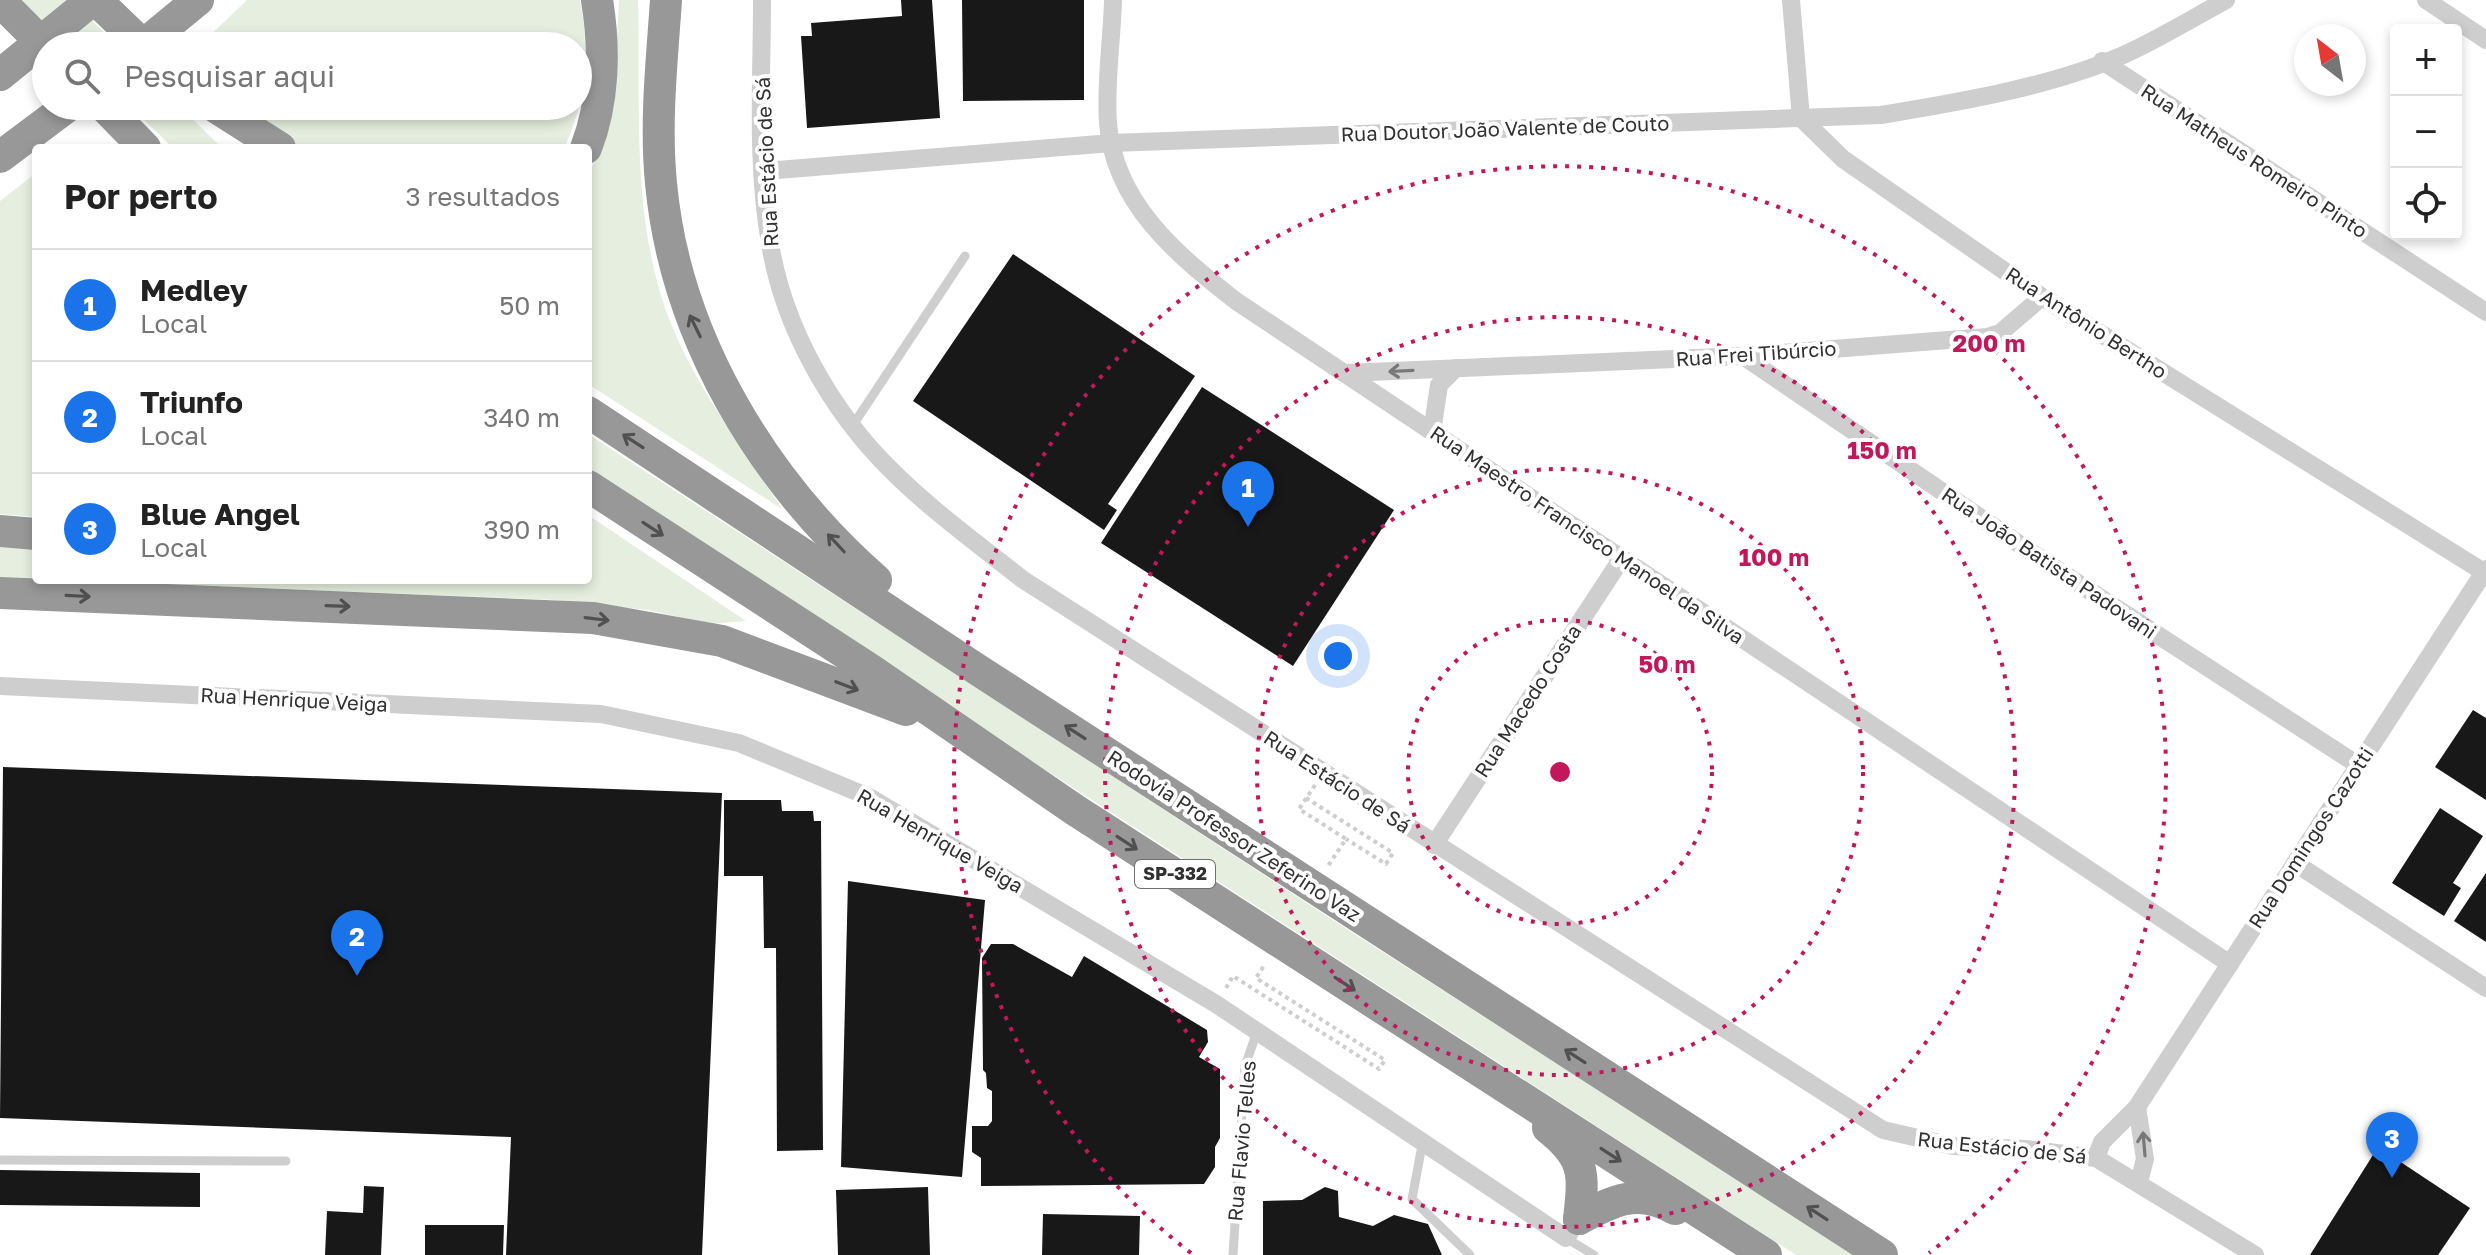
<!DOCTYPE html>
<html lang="pt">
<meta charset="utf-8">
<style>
:root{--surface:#fff;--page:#f2f2f2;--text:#222;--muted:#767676;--line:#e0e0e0;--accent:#1a73e8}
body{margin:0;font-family:"Golos Text",sans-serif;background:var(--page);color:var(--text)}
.controls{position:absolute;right:24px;top:24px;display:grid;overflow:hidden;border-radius:8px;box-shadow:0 4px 12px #0003}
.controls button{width:72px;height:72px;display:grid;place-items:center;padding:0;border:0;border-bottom:2px solid var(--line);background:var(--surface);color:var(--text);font:40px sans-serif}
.compass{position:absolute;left:2294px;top:24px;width:72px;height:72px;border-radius:50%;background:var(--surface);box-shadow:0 4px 12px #0003;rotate:329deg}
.you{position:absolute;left:1338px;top:656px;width:28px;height:28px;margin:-20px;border:6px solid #fff;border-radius:50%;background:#1a73e8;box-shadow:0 0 0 12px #1a73e833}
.badge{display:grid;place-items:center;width:52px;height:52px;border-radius:50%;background:var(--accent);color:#fff;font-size:26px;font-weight:700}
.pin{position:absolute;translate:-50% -66px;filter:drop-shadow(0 2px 4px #0008)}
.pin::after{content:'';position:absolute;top:42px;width:28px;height:24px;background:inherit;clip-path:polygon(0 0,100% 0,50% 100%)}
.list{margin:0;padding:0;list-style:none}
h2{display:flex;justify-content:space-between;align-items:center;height:104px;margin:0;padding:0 32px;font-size:34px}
h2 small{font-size:26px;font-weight:400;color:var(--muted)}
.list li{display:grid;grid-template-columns:52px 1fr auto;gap:24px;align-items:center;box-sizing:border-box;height:112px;padding:0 32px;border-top:2px solid var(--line)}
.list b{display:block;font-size:30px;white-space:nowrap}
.list p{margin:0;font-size:26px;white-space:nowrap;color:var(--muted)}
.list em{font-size:26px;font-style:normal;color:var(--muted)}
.icon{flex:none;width:44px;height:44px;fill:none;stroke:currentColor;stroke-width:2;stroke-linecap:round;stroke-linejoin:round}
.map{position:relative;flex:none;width:2486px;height:1255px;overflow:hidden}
.search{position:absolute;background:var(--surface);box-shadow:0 4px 12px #0003;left:32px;top:32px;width:560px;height:88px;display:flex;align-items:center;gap:20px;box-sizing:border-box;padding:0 28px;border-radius:44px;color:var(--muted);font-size:30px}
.panel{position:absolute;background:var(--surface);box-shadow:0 4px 12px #0003;left:32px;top:144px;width:560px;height:440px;border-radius:8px}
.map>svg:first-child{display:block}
.green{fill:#e6efdf}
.building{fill:#181818}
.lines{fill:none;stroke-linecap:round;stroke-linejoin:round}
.path{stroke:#cecece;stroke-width:4;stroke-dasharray:4 4;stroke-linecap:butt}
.lane{stroke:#cecece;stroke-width:9}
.street{stroke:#cecece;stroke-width:18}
.highway{stroke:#989898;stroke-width:32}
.oneway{stroke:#505050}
.oneway2{stroke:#787878}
.ring{fill:none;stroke:#c2185b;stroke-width:4;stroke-dasharray:4 8}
.labels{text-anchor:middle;stroke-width:8;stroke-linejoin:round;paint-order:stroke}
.shield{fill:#fff;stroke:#6f6f6f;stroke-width:2}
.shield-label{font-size:18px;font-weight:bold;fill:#313131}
.street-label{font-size:20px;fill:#313131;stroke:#fff}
.centre{fill:#c2185b;stroke:#fff;stroke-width:4}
.ring-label{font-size:24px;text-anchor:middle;font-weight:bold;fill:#c2185b;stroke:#fff;stroke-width:8;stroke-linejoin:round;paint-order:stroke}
</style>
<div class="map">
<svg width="2486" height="1255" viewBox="0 0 2486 1255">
<rect width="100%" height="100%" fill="#fff"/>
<!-- green -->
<g class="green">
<path d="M21 0H71L118 46H69Z"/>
<path d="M247 0H580C590 47 586 104 564 148H298L239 106H578V46H199Z"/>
<path d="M619 0H638C641 109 630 223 672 326 698 391 745 450 782 509L588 384V177L607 132 614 88Z"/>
<path d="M130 106H179L222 148H173Z"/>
<path d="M36 173V517L0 514V201Z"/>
<path d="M588 434 1342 926 1857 1255H1796L588 474Z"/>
<path d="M588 515 746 621 711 624 648 610 554 600 68 580H588Z"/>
<path d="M0 544 36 548V579L0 578Z"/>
</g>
<!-- building -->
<g class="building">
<path d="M901 0H932L940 118 807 128 801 36H812L811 23 902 16Z"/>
<path d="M962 0H1084V100L963 101Z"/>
<path d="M1013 254 1195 376 1108 504 1117 510 1104 530 913 401Z"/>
<path d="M1202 387 1394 510 1293 666 1101 543Z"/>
<path d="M2473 710 2486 718V800L2435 767Z"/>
<path d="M3 767 722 793 702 1255H506L511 1137 0 1118Z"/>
<path d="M724 800H781L782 811H813L814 821H821L823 1150 777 1151 776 948H764L763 876H724Z"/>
<path d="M2440 808 2483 836 2453 883 2461 888 2444 916 2392 883Z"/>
<path d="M2486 873V942L2454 921Z"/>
<path d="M848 881 985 900 962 1177 841 1167Z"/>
<path d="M991 944H1013L1072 977 1084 956 1207 1030 1208 1042 1199 1057 1220 1069V1138L1215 1147V1167L1204 1184 981 1186V1158L972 1152V1126H988L992 1121V1091L987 1088 986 1073 983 1070 982 958Z"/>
<path d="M2378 1147 2470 1208 2438 1255H2310Z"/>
<path d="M0 1170 200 1173V1207L0 1205Z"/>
<path d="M364 1186 384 1187 381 1255H325L327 1211 363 1213Z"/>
<path d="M928 1187 930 1255H838L836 1190Z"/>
<path d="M1325 1187 1338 1191 1339 1217 1373 1226 1394 1215 1428 1224 1442 1255H1263V1201L1302 1200Z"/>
<path d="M1043 1214 1140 1216 1139 1255H1042Z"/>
<path d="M425 1225H504L503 1255H425Z"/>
</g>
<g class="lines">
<!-- path -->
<g class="path">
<path d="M1315 785 1299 809 1346 839 1328 866"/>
<path d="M1306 798 1393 853 1386 864 1346 839"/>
<path d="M1226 988 1233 976 1379 1069 1385 1060 1256 978 1265 964"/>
</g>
<!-- lane -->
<g class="lane">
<path d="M853 425 965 256"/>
<path d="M1423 1140 1412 1199 1470 1255"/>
<path d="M0 1160 286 1161"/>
<path d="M1566 1238 1594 1255"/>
<path d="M1233 1255 1245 1066 1258 1029"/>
</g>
<!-- street -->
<g class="street">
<path d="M762 0C762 80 756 164 770 243 783 326 831 411 891 470 931 510 978 544 1022 579L1883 1130 1953 1146 2026 1149 2096 1158 2255 1255"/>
<path d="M1113 0C1112 40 1105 83 1108 123 1114 203 1177 255 1236 301L2230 964"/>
<path d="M1791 0 1801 118 1843 159 2042 297 2484 572"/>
<path d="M2426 0 2486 40"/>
<path d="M2102 61 2486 312"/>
<path d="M765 171 1112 143 1881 115C1960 102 2062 85 2134 50 2165 35 2195 17 2226 0"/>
<path d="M1743 356 2053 567 2358 765"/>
<path d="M1347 373 1743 356 1987 337 2000 333 2042 297"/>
<path d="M1432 432 1439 385 1456 368"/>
<path d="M0 686 601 714 739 743 869 797 1216 1004 1566 1238 1579 1219"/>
<path d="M1434 845 1622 558"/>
<path d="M2295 863 2486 988"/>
<path d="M2137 1107 2145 1159 2139 1182"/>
<path d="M2096 1158 2102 1142 2137 1107 2486 569"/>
</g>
<!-- highway -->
<g class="highway">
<path d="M96 0 144 46"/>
<path d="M666 0C662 60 655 122 661 183 675 336 762 480 876 580"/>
<path d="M0 1 46 47"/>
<path d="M142 46 198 0"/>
<path d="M0 75 92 0"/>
<path d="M104 106 145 148"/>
<path d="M214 106 280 148"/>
<path d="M586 148C604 102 605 48 597 0"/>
<path d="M0 157 68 106"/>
<path d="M588 412 978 670 1882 1255"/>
<path d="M588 486 871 670 1075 810 1766 1255"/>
<path d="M0 531 36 534"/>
<path d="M0 593 593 618 722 641 906 710"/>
<path d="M1548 1128C1586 1158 1584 1174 1579 1219"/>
<path d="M1579 1219C1614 1200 1638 1188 1675 1209"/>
</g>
</g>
<!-- one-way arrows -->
<defs><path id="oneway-shaft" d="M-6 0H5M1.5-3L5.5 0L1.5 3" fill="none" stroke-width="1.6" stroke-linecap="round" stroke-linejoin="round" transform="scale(2)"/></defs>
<g class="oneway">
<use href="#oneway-shaft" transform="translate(695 326) rotate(-116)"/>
<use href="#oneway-shaft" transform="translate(633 441) rotate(-147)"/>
<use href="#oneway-shaft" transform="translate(653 529) rotate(33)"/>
<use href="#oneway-shaft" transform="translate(836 543) rotate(-133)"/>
<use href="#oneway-shaft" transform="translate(78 596) rotate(3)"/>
<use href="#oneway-shaft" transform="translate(338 606) rotate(2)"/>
<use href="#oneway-shaft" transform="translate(597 619) rotate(7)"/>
<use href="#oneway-shaft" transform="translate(847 686) rotate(21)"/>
<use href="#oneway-shaft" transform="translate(1075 732) rotate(-147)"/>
<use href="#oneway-shaft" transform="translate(1127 843) rotate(33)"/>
<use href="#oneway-shaft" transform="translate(1345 984) rotate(33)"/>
<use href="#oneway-shaft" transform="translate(1575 1056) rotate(-147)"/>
<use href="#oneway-shaft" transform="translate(1611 1155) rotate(33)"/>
<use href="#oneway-shaft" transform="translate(1817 1213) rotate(-147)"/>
</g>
<g class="oneway2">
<use href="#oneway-shaft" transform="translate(1401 371) rotate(177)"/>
<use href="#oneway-shaft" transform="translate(2144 1144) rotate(-95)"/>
</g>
<!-- distance rings -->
<g class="ring">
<circle cx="1560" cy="772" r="152"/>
<circle cx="1560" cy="772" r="303"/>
<circle cx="1560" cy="772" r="455"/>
<path d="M1191 1253A606 606 0 1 1 1929 1253"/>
</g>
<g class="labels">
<!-- shield labels -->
<rect class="shield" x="1135" y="860" width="80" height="28" rx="6"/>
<g class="shield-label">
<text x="1175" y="880">SP-332</text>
</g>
<!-- street labels -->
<g class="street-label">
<text transform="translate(1505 129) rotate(-2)" y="7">Rua Doutor João Valente de Couto</text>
<text transform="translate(2254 161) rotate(33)" y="7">Rua Matheus Romeiro Pinto</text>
<text transform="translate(767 162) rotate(-93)" y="7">Rua Estácio de Sá</text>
<text transform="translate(2086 323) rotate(33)" y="7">Rua Antônio Bertho</text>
<text transform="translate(1756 354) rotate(-4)" y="7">Rua Frei Tibúrcio</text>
<text transform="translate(1587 535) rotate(34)" y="7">Rua Maestro Francisco Manoel da Silva</text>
<text transform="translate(2049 563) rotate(34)" y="7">Rua João Batista Padovani</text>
<text transform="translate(294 700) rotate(3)" y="7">Rua Henrique Veiga</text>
<text transform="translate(1528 701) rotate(-57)" y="7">Rua Macedo Costa</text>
<text transform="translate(1337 782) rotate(33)" y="7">Rua Estácio de Sá</text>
<text transform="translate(1234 836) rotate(33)" y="7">Rodovia Professor Zeferino Vaz</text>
<text transform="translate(2311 838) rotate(-57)" y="7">Rua Domingos Cazotti</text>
<text transform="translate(940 841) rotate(30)" y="7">Rua Henrique Veiga</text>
<text transform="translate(1242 1141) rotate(-85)" y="7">Rua Flavio Telles</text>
<text transform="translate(2002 1148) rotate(6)" y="7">Rua Estácio de Sá</text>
</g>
</g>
<circle cx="1560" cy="772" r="12" class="centre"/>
<g class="ring-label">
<text x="1989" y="352">200 m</text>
<text x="1882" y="459">150 m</text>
<text x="1774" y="566">100 m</text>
<text x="1667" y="673">50 m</text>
</g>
</svg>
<div class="controls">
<button>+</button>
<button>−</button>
<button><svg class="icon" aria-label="locate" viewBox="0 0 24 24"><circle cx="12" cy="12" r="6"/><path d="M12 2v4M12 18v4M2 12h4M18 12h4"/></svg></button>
</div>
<svg class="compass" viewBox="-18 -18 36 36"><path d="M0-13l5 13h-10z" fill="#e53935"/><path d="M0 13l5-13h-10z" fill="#767676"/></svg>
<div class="you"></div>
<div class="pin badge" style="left:1248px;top:527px">1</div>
<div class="pin badge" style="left:357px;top:976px">2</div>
<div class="pin badge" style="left:2392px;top:1178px">3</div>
<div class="search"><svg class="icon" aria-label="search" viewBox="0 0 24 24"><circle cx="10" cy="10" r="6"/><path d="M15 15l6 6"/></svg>Pesquisar aqui</div>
<section class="panel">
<h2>Por perto<small>3 resultados</small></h2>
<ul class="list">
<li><span class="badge">1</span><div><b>Medley</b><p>Local</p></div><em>50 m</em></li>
<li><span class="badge">2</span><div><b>Triunfo</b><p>Local</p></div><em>340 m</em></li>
<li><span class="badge">3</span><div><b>Blue Angel</b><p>Local</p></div><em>390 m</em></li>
</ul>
</section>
</div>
